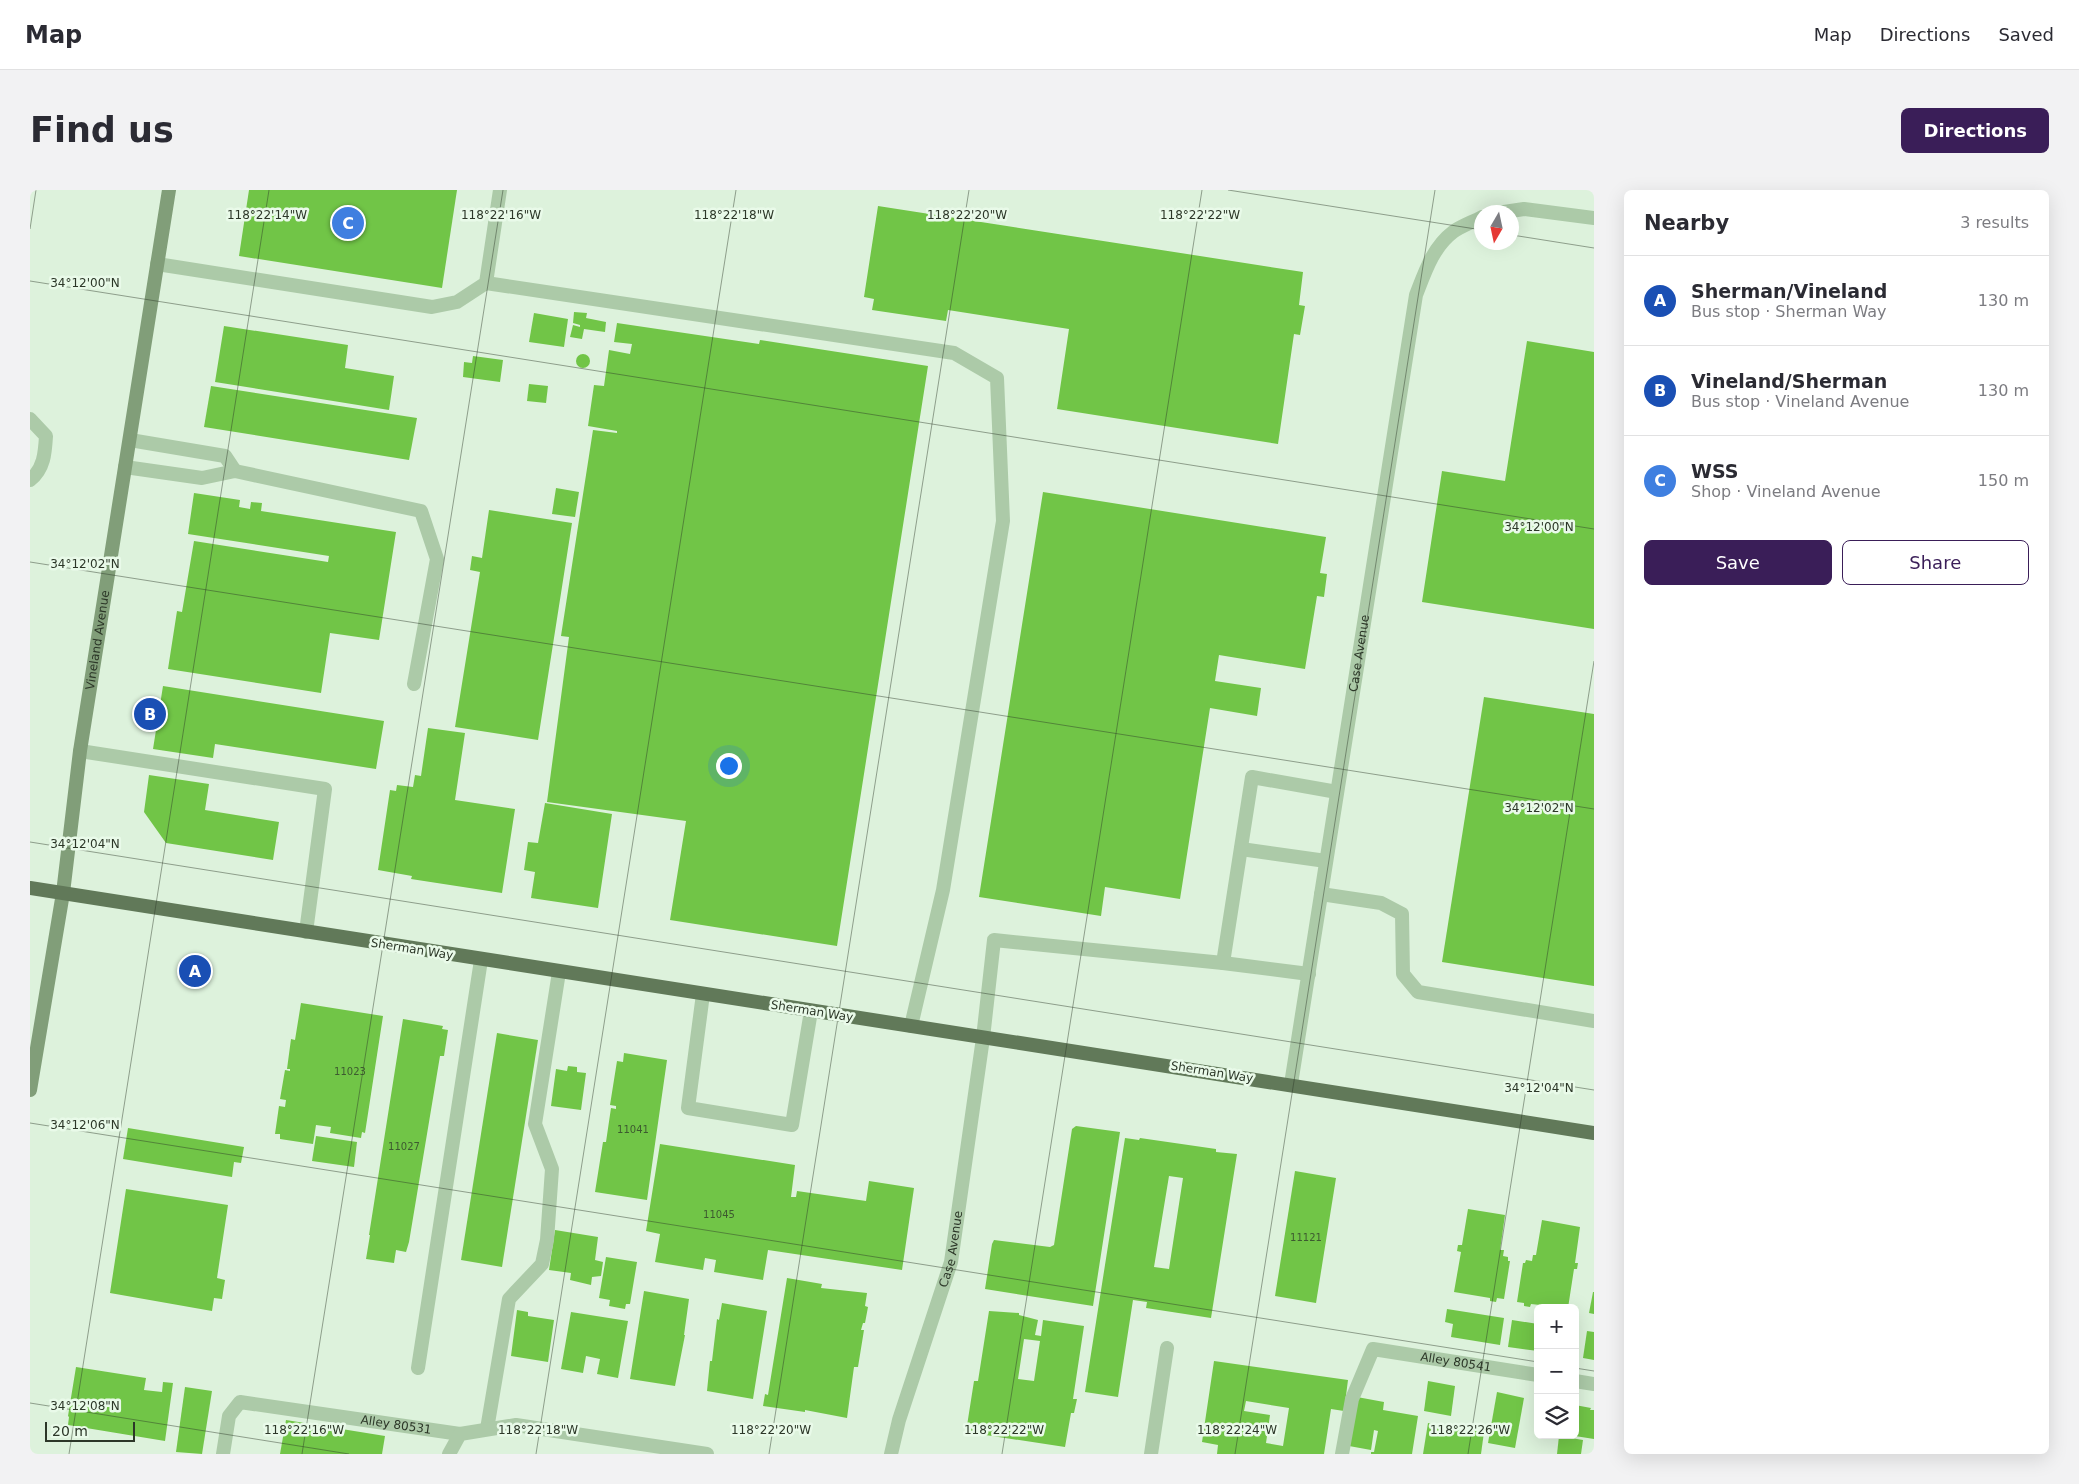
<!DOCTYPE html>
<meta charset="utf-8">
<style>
:root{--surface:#fff;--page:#f2f2f3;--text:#2b2b33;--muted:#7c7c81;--line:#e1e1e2;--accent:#3a1e58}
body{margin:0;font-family:"DejaVu Sans",sans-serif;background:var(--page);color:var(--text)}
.controls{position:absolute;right:15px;bottom:15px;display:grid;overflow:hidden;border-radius:8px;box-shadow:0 5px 20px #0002}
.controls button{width:45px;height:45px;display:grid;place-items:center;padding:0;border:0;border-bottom:1px solid var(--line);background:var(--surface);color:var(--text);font:25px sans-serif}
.compass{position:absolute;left:1444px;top:15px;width:45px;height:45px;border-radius:50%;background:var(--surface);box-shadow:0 5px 20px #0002;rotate:189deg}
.scale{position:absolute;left:15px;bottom:12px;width:90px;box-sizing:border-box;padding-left:5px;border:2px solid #2c3728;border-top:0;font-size:14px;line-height:18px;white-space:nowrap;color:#2c3728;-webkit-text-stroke:4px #e9fae9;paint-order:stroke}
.you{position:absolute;left:698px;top:575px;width:18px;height:18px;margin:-12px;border:4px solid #fff;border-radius:50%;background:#1a73e8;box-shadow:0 0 0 8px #1a73e833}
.badge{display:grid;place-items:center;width:32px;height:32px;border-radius:50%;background:var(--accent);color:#fff;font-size:16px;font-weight:700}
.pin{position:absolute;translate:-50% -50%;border:2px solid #fff;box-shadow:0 1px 5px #0006}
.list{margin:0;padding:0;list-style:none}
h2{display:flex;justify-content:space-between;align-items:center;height:65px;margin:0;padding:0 20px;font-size:21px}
h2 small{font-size:16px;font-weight:400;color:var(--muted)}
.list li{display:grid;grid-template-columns:32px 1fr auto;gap:15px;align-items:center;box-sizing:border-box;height:90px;padding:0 20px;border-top:1px solid var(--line)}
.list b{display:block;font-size:19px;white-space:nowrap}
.list p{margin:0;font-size:16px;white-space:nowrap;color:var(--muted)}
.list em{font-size:16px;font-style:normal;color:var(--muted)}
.actions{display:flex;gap:10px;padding:15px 20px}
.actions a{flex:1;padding:11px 0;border:1px solid var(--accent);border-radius:8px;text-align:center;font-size:18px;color:var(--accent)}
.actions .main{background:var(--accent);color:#fff}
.icon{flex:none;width:28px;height:28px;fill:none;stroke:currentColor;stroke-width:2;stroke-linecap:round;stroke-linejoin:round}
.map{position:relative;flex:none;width:1564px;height:1264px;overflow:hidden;border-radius:8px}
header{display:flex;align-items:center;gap:30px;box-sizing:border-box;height:70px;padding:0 25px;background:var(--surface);border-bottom:1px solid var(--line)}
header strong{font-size:24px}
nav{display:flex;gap:28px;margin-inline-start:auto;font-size:18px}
.intro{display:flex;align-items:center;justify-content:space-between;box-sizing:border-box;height:120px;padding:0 30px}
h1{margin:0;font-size:35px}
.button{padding:12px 22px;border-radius:8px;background:var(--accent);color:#fff;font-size:18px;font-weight:700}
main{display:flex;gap:30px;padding:0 30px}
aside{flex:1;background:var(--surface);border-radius:8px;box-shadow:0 5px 20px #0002}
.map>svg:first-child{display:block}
.building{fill:#71c547;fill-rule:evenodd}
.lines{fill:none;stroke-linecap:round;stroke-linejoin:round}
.service{stroke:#accaa8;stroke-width:14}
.minor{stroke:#accaa8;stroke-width:14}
.secondary{stroke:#819e79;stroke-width:14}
.primary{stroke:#617959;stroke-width:14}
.ticks{fill:none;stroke:#2c3728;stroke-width:1;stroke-opacity:0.45}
.labels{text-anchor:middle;stroke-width:5;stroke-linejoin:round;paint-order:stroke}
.number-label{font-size:10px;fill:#3d5a30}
.street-label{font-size:12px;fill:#2c3728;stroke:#e9fae9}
.ticks-label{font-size:12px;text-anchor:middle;fill:#2c3728;stroke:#e9fae9;stroke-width:5;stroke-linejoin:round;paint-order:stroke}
</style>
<header>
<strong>Map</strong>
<nav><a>Map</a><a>Directions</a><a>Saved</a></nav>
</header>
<div class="intro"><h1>Find us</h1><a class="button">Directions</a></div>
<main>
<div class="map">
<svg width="1564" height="1264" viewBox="0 0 1564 1264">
<rect width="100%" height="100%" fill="#ddf2dc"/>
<!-- building -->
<g class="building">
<path d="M219 0H427L412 98 209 66Z"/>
<path d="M848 16 1273 82 1269 115 1275 116 1270 145 1264 144 1248 254 1027 219 1039 139 918 120 916 131 842 120 844 109 834 107Z"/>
<path d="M544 122 557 123 556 128 576 132 575 142 554 139 552 149 540 147 543 135 550 137V135L543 133Z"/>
<path d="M504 123 538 129 534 157 499 152Z"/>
<path d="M587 133 729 154 730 150 898 176 807 756 640 730 656 631 517 612 539 447 531 446 563 240 587 243V241L558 236 564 195 574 196 579 160 600 164 602 154 584 152Z"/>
<path d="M194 136 318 155 315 178 364 186 359 220 185 192Z"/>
<path d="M1497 151 1564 162V439L1392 412 1412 281 1475 291Z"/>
<circle cx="553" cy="171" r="7"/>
<path d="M443 166 473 170 470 192 433 187 434 172 442 173Z"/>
<path d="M499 194 518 196 516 213 497 211Z"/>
<path d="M181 196 387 228 379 270 174 237Z"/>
<path d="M526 298 549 302 545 327 522 324Z"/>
<path d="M1013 302 1296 347 1290 383 1297 384 1294 407 1287 406 1275 479 1189 465 1185 491 1231 498 1227 526 1180 518 1150 709 1075 697 1071 726 949 707Z"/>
<path d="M164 303 210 310 209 317 220 319 221 312 232 313 231 321 366 342 349 450 300 443 291 503 138 479 147 421 152 422 164 351 298 372 299 366 158 344Z"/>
<path d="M459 320 542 333 508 550 425 537 450 382 440 380 442 366 452 368Z"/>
<path d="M133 496 354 531 346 579 185 554 183 568 123 559Z"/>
<path d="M1454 507 1564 524V796L1412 772Z"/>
<path d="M398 538 435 543 425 610 485 619 472 703 381 689 382 686 348 680 360 600 366 601 367 595 383 597 385 585 391 586Z"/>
<path d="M119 585 179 594 175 620 249 632 243 670 136 653 114 622Z"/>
<path d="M515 613 582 624 568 718 501 708 505 682 494 680 498 652 508 653Z"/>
<path d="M271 813 353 826 335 943 332 942 331 948 300 943 301 937 286 935 283 954 250 949V944H245L249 916 255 917 256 910 250 909 255 880 260 881V879H257L261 849 265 850Z"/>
<path d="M373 829 413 836 412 839 418 840 414 866H410L379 1052 376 1062 366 1060 364 1073 336 1069 340 1045H339Z"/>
<path d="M467 843 508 850 472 1077 431 1070Z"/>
<path d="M594 863 637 870 617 1010 565 1002 573 952H576L581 918 586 919V916L580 915 587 871 593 872Z"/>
<path d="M538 876 547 877V882L556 883 551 920 521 916 526 879 537 881Z"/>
<path d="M1046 936 1090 942 1063 1116 955 1099 962 1054 964 1050 1020 1057 1024 1055 1042 939Z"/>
<path d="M98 938 214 957 211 973 204 972 202 987 93 969Z"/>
<path d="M286 946 327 952 324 977 282 971Z"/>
<path d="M1095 948 1109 950 1110 948 1186 959V962L1207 964 1181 1128 1116 1118 1117 1112 1103 1110 1088 1207 1055 1202ZM1139 986 1153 988 1139 1079 1124 1077Z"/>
<path d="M630 954 765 975 761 1007H766L767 1001 836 1011 839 991 884 998 872 1080 738 1060 733 1090 684 1082 686 1070 675 1068 673 1080 625 1072 630 1044 616 1041Z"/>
<path d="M1265 981 1306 988 1286 1113 1245 1106Z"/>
<path d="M96 999 198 1015 187 1088 195 1090 192 1109 184 1108 182 1121 80 1103Z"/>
<path d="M1438 1019 1475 1025 1470 1060H1474L1473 1066 1478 1067V1071H1480L1474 1109 1467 1108 1466 1112 1460 1111V1108L1424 1102 1431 1062 1427 1061 1428 1055H1432Z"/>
<path d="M1512 1030 1550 1037 1545 1073H1548L1547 1079H1544L1538 1118 1501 1114 1500 1117 1494 1116V1113L1487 1112 1493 1073H1495L1496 1070 1502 1071 1503 1065H1506Z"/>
<path d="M525 1040 568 1047 565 1070 573 1072 571 1086 562 1087 561 1095 540 1090 541 1083 519 1080Z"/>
<path d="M576 1067 607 1072 600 1114H596L595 1119 579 1116 580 1110 569 1108Z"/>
<path d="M757 1088 792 1094 791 1098 837 1103 835 1116 838 1117 835 1133H833L831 1140H834L828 1177H824L817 1228 775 1220V1222L733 1216 735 1204 738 1205Z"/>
<path d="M614 1101 659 1109 654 1145H655L645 1196 600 1189Z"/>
<path d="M1563 1102H1564V1124L1559 1123Z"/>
<path d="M692 1113 737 1121 723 1209 677 1201 680 1171H682L687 1129 689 1130Z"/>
<path d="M1417 1119 1474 1128 1470 1155 1421 1147 1423 1134 1415 1132Z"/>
<path d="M487 1120 498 1122V1126L524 1130 518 1172 481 1166Z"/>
<path d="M959 1121 989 1123V1125L1008 1130 1005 1145 1011 1146 1013 1130 1054 1136 1043 1209H1047L1044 1223H1041L1035 1257 936 1242 944 1191H948ZM994 1149 1010 1151 1004 1191 988 1189Z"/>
<path d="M541 1122 598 1131 588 1188 567 1184 570 1169 556 1166 553 1183 531 1179Z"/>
<path d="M1482 1130 1508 1134V1161L1478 1157Z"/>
<path d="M1557 1141 1564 1142V1170L1553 1168Z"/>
<path d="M1184 1171 1318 1190 1314 1221 1301 1219 1294 1264H1187L1188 1255 1172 1252ZM1216 1211 1259 1218 1253 1256 1236 1253 1240 1225 1214 1221Z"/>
<path d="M46 1177 116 1188 114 1200 132 1202 133 1192 143 1193 135 1251 38 1235 39 1227 38 1226Z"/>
<path d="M1398 1191 1425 1196 1421 1226 1394 1221Z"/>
<path d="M155 1197 182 1201 172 1264 146 1262Z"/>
<path d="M1467 1202 1494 1208 1485 1258 1458 1253Z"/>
<path d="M1327 1207 1354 1212 1353 1220 1388 1226 1382 1264H1341V1262H1344L1348 1241 1344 1240 1341 1260 1319 1256Z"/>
<path d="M1545 1215 1561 1218 1560 1220H1564V1249L1545 1246Z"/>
<path d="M256 1230 355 1246 352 1264H250Z"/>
<path d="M1398 1233 1454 1242 1451 1264H1393Z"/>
<path d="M1529 1246 1553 1250 1551 1264H1527Z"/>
</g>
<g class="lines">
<!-- service -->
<g class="service">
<path d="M127 74 402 117 427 112 456 93 470 0"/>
<path d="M456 93 924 163 967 188 973 331 913 700 881 836"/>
<path d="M0 229 16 246C15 263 14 279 0 290"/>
<path d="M100 250 195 266 205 281"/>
<path d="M95 277 172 288 205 281 391 321 407 369 384 494"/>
<path d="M50 561 295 599 276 742"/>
<path d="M1211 659 1296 671"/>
<path d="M1291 704 1351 713 1372 724 1373 784 1388 802 1564 831"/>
<path d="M1193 773 1222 587 1307 602"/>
<path d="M673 804 658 918 762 935 781 821"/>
<path d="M953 848 964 750 1193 773 1279 784"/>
<path d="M388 1178 451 770"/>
<path d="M1545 1191 1564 1194"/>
<path d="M457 1239 479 1109 512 1074 517 1050 522 979 505 934 529 782"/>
<path id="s1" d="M193 1264 199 1226 210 1212 430 1244"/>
<path d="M1121 1264 1137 1158"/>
<path id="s2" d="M1312 1264 1322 1209 1343 1159 1508 1185"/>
</g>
<!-- minor -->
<g class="minor">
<path d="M1474 22 1494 19 1564 28"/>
<path id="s3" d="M1261 894 1386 105C1395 82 1403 57 1423 42 1431 36 1443 32 1452 27"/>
<path d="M419 1264 430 1244 486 1235 677 1264"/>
<path id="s4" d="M861 1264 869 1230 921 1072 953 848"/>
</g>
<!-- secondary -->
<path class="secondary" id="s5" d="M0 900 33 703 50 561 139 0"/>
<!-- primary -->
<path class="primary" d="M0 698 1564 943"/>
</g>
<!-- ticks -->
<path class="ticks" d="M1198 0 1452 40M0 39 6 0M1482 45 1564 58M0 91 1564 339M0 372 1564 619M0 652 1564 900M0 933 1508 1172M1545 1178 1564 1181M0 1213 319 1264M39 1264 239 0M272 1264 473 0M506 1264 706 0M739 1264 939 0M972 1264 1172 0M1205 1264 1405 0M1438 1264 1564 471"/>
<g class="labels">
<!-- number labels -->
<g class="number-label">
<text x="320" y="885">11023</text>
<text x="603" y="943">11041</text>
<text x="374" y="960">11027</text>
<text x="689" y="1028">11045</text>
<text x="1276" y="1051">11121</text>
</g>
<!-- street labels -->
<g class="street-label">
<text dy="4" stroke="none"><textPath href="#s5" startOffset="455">Vineland Avenue</textPath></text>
<text dy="4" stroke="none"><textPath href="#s3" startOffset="436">Case Avenue</textPath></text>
<text transform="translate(382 759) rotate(9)" y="4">Sherman Way</text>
<text transform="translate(782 821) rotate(9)" y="4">Sherman Way</text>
<text transform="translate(1182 882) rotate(9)" y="4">Sherman Way</text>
<text dy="4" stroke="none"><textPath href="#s4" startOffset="214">Case Avenue</textPath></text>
<text dy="4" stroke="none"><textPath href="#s2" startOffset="194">Alley 80541</textPath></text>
<text dy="4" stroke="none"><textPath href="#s1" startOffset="214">Alley 80531</textPath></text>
</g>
</g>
<g class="ticks-label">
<text x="237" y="29">118°22'14"W</text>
<text x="471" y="29">118°22'16"W</text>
<text x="704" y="29">118°22'18"W</text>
<text x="937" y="29">118°22'20"W</text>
<text x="1170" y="29">118°22'22"W</text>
<text x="55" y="97">34°12'00"N</text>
<text x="1509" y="341">34°12'00"N</text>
<text x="55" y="378">34°12'02"N</text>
<text x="1509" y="622">34°12'02"N</text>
<text x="55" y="658">34°12'04"N</text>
<text x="1509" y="902">34°12'04"N</text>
<text x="55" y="939">34°12'06"N</text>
<text x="55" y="1220">34°12'08"N</text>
<text x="274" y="1244">118°22'16"W</text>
<text x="508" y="1244">118°22'18"W</text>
<text x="741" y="1244">118°22'20"W</text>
<text x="974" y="1244">118°22'22"W</text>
<text x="1207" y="1244">118°22'24"W</text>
<text x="1440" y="1244">118°22'26"W</text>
</g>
</svg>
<div class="controls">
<button>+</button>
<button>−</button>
<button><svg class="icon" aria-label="layers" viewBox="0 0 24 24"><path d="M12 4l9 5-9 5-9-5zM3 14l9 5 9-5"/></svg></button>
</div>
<svg class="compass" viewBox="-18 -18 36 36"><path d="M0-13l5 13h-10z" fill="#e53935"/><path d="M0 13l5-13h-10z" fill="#7c7c81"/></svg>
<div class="scale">20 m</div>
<div class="you"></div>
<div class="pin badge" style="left:165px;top:781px;background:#1a4fb4">A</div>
<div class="pin badge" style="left:120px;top:524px;background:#1a4fb4">B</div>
<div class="pin badge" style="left:318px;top:33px;background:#3f7fe0">C</div>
</div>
<aside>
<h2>Nearby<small>3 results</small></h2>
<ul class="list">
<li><span class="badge" style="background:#1a4fb4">A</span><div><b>Sherman/Vineland</b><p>Bus stop · Sherman Way</p></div><em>130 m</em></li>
<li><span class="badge" style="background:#1a4fb4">B</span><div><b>Vineland/Sherman</b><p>Bus stop · Vineland Avenue</p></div><em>130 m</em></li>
<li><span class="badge" style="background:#3f7fe0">C</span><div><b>WSS</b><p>Shop · Vineland Avenue</p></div><em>150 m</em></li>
</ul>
<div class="actions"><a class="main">Save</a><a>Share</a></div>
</aside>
</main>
